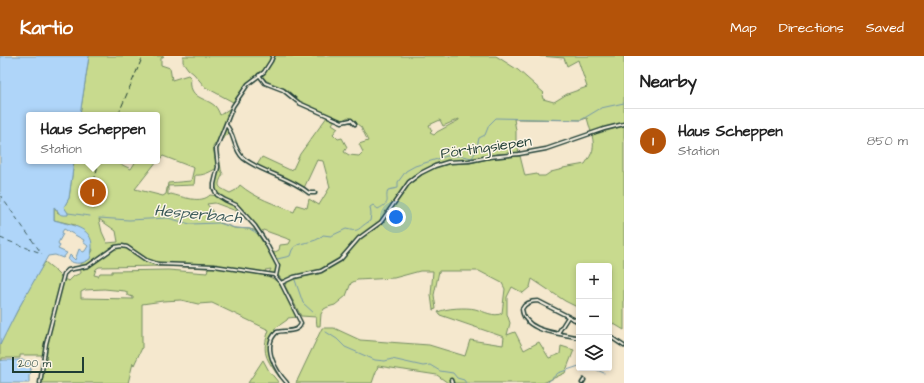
<!DOCTYPE html>
<meta charset="utf-8">
<style>
:root{--surface:#fff;--page:#f2f2f2;--text:#222;--muted:#767676;--line:#e0e0e0;--accent:#b45309}
body{margin:0;font-family:"Architects Daughter",sans-serif;background:var(--page);color:var(--text)}
.controls{position:absolute;right:12px;bottom:12px;display:grid;overflow:hidden;border-radius:4px;box-shadow:0 2px 6px #0003}
.controls button{width:36px;height:36px;display:grid;place-items:center;padding:0;border:0;border-bottom:1px solid var(--line);background:var(--surface);color:var(--text);font:20px sans-serif}
.scale{position:absolute;left:12px;bottom:10px;width:72px;box-sizing:border-box;padding-left:4px;border:2px solid #1f3d34;border-top:0;font-size:11px;line-height:14px;white-space:nowrap;color:#1f3d34;-webkit-text-stroke:3px #fcf5e5;paint-order:stroke}
.you{position:absolute;left:396px;top:161px;width:14px;height:14px;margin:-10px;border:3px solid #fff;border-radius:50%;background:#1a73e8;box-shadow:0 0 0 6px #1a73e833}
.badge{display:grid;place-items:center;width:26px;height:26px;border-radius:50%;background:var(--accent);color:#fff;font-size:13px;font-weight:700}
.pin{position:absolute;translate:-50% -50%;border:2px solid #fff;box-shadow:0 1px 4px #0006}
.popup{position:absolute;left:26px;top:56px;width:134px;height:52px;box-sizing:border-box;display:grid;place-content:center;border-radius:4px;background:var(--surface);filter:drop-shadow(0 1px 3px #0005);font-size:13px;white-space:nowrap;color:var(--muted)}
.popup b{font-size:15px;color:var(--text)}
.popup::after{content:'';position:absolute;left:50%;top:100%;margin-left:-8px;border:8px solid transparent;border-top-color:var(--surface)}
.list{margin:0;padding:0;list-style:none}
h2{display:flex;justify-content:space-between;align-items:center;height:52px;margin:0;padding:0 16px;font-size:17px}
h2 small{font-size:13px;font-weight:400;color:var(--muted)}
.list li{display:grid;grid-template-columns:26px 1fr auto;gap:12px;align-items:center;box-sizing:border-box;height:64px;padding:0 16px;border-top:1px solid var(--line)}
.list b{display:block;font-size:15px;white-space:nowrap}
.list p{margin:0;font-size:13px;white-space:nowrap;color:var(--muted)}
.list em{font-size:13px;font-style:normal;color:var(--muted)}
.icon{flex:none;width:22px;height:22px;fill:none;stroke:currentColor;stroke-width:2;stroke-linecap:round;stroke-linejoin:round}
.map{position:relative;flex:none;width:624px;height:327px;overflow:hidden}
header{display:flex;align-items:center;gap:24px;box-sizing:border-box;height:56px;padding:0 20px;background:var(--accent);color:#fff}
header strong{font-size:19px}
nav{display:flex;gap:22px;margin-inline-start:auto;font-size:14px}
main{display:flex}
aside{flex:1;background:var(--surface)}
.map>svg:first-child{display:block}
.green{fill:#c8da8e;stroke:#748c61;fill-rule:evenodd}
.water{fill:#afd5f9;stroke:#7598aa}
.lines{fill:none;stroke-linecap:round;stroke-linejoin:round}
.stream{stroke:#7598aa;stroke-width:1}
.ferry{stroke:#3c5b5b;stroke-width:1;stroke-dasharray:5 4;stroke-linecap:butt}
.minor-casing{stroke:#1f3d34;stroke-width:5}
.minor{stroke:#fcf5e5;stroke-width:2}
.rail{stroke:#1f3d34;stroke-width:1;stroke-dasharray:6 3;stroke-linecap:butt}
.labels{text-anchor:middle;stroke-width:3;stroke-linejoin:round;paint-order:stroke}
.street-label{font-size:15px;fill:#1f3d34;stroke:#fcf5e5}
.water-label{font-size:16px;font-style:italic;fill:#3c5b5b;stroke:#fcf5e5}
</style>
<header>
<strong>Kartio</strong>
<nav><a>Map</a><a>Directions</a><a>Saved</a></nav>
</header>
<main>
<div class="map">
<svg width="624" height="327" viewBox="0 0 624 327">
<rect width="100%" height="100%" fill="#f5e8ce"/>
<filter id="ink" filterUnits="userSpaceOnUse"><feTurbulence type="fractalNoise" baseFrequency=".025" numOctaves="2"/><feDisplacementMap in="SourceGraphic" scale="8" xChannelSelector="R" yChannelSelector="G"/><feConvolveMatrix kernelMatrix="1 2 1 2 8 2 1 2 1" color-interpolation-filters="sRGB"/></filter>
<g filter="url(#ink)">
<!-- green -->
<g class="green">
<path d="M89 0H164L161 2V9L170 12 172 24 188 19 191 22C188 43 205 41 215 50 217 52 219 56 220 59L232 51 224 69 228 72 230 77 222 83 220 81 213 91 217 112C210 116 203 120 195 119L194 129 168 130V139L171 138C183 141 201 148 210 139L218 140 219 139C213 131 216 127 218 118 219 112 218 105 217 99 222 105 219 112 223 118 216 131 218 131 230 137L236 134 240 129C255 142 275 148 294 156L297 149 307 152 309 143 319 149 330 131 323 105 317 104 304 132 257 109 262 101 290 114 293 113 300 98 327 61 335 64 332 68 338 72 333 78 338 83 342 82 347 91 344 96 349 99 359 100 363 96 359 88 368 85 361 71 348 61 343 64H339C326 58 311 53 299 45 294 42 291 36 286 33 277 28 267 28 262 20L268 13 274 0H496L518 14 544 37 542 39 543 43 554 46 567 38 587 31 578 4 567 10 564 2 540 0H624V67L613 69 591 76 587 62 581 64 514 63 516 74V88H518L519 97 496 98 470 104 442 106 423 115 409 126 380 166 358 181 343 199 337 205 321 214 282 224 278 219 269 217 271 213 265 214 269 221C283 225 291 249 297 261L288 262 287 264 274 273 276 275C261 288 273 308 281 322L279 321C266 302 261 297 269 274L212 247 198 248 181 244 163 245 142 248V292L134 309 133 307 128 327H42L44 310H45L47 303 45 302 47 293 44 292 43 299H20V302H2V304L0 305V289L3 281 35 222 45 206 55 214V215L63 223 69 225 74 220 81 217 80 208 88 204 93 194 75 169 54 164V150L58 157 67 156 64 151 69 142 74 105H116V106L131 113 136 105H157L135 133 163 140 166 138 168 127 191 125 194 112 163 100 157 105V59H80ZM459 63V64L437 76 434 79 430 77 432 75 429 69 440 64 443 70ZM215 147 239 156 247 161 257 175 250 173 234 172 221 167 207 148ZM99 163 116 175 118 186 107 187 102 176ZM263 174 291 184 289 188 280 189 279 194 273 197 275 201 273 202C269 194 263 188 259 180ZM167 210 208 212 207 217 168 214 112 215V217H100L98 220 94 219 96 213 99 211ZM104 233 125 235 127 236V239L133 241V243L81 242V236L85 234Z"/>
<path d="M183 0H272L266 12 249 25 233 46 205 31 194 18 188 13 183 6Z"/>
<path d="M624 70V274L609 265V210H579V252L565 245 532 223 530 231 523 237 512 231 507 241V258L510 267 507 279 515 276 524 294 539 286 549 302 560 298 561 290 574 294 565 317 543 327H448L437 319 378 310 372 327H296L322 272H334L360 284 429 289 465 300 470 284 503 289 504 281 440 259 438 256C445 252 467 251 475 253 483 255 495 262 502 257L505 233 502 227 479 215H439L434 239 436 253 433 254 431 239 433 215H420L394 222 357 224 351 227 346 240 335 249 328 251 324 253 321 258 320 270H317L316 261 301 260 285 230 286 226 292 223 319 218 341 205 362 181 379 171 410 128 427 115 439 110 449 108 470 107 488 103 520 100 525 120 537 118 538 120H545L551 116 563 113V112L585 108C593 96 595 93 592 79Z"/>
<path d="M263 304 269 315 279 327H248Z"/>
</g>
<!-- water -->
<g class="water">
<path d="M0 0H89L80 59H29V105H74L69 142 64 151 68 157V159C56 160 61 156 54 151V164C77 171 99 172 90 203 82 208 76 209 68 204L70 199 75 204 79 193 83 196 85 195 88 190 83 186 84 184 64 173 62 176 63 178 58 187 60 190 58 193 67 197 63 202 55 199 48 200 17 255 0 289Z"/>
<path d="M4 304H24L30 307 31 317 29 319V327H0V305Z"/>
</g>
<g class="lines">
<!-- stream -->
<g class="stream">
<path d="M68 157 90 160"/>
<path d="M99 162 129 164 168 162 190 168 219 167 235 172 250 173 260 179 273 204 290 200C291 198 291 196 292 194 297 184 315 189 323 179L331 180 346 173C361 177 357 172 370 165L371 158 370 151 373 149 378 153C393 145 384 145 388 134L398 132V126L406 115 415 110 447 100H462L472 102 476 95 479 82 485 79 489 69 496 62 581 64 601 52 624 47"/>
<path d="M295 224 303 247 315 258"/>
<path d="M326 276 337 283 345 291 375 304 385 305 392 303 423 310 430 309 440 315 453 317 457 322 464 324 466 327"/>
<path d="M592 312 604 317"/>
<path d="M547 327 558 317 579 310"/>
</g>
<!-- ferry -->
<g class="ferry">
<path d="M0 139 42 198"/>
<path d="M0 182 41 197"/>
</g>
<defs>
<g id="minor">
<path d="M273 0 271 5 264 16 248 28 233 50 216 93 218 111 214 128V133L217 139 225 144 236 149 255 170 265 185 278 210 276 220"/>
<path d="M259 19 265 27 283 34 299 47 342 66 351 64 355 68"/>
<path d="M226 69C235 78 233 93 243 102 262 117 290 121 309 137H315"/>
<path d="M281 227 301 267C299 277 285 274 277 276 261 290 276 315 287 327"/>
<path d="M579 266 538 245C532 245 525 247 522 253 524 277 562 277 579 282"/>
<path d="M558 277 568 261"/>
<path d="M609 280 624 290"/>
<path d="M451 324 452 327"/>
<path d="M40 327 46 288 64 218 68 214 88 210 112 193 115 191 122 190 127 191 146 204 158 208 214 210 274 219 281 227 294 221 321 215 340 204 359 182 381 166 409 126 421 117 435 110 448 106 469 105 489 101 519 98 535 95 546 93 604 73 624 68"/>
<path d="M582 327 584 324"/>
</g>
</defs>
<!-- minor casing -->
<use href="#minor" class="minor-casing"/>
<!-- minor -->
<use href="#minor" class="minor"/>
<!-- rail -->
<g class="rail">
<path d="M118 59 143 0"/>
<path d="M94 153V125L99 105"/>
</g>
</g>
</g>
<g class="labels">
<!-- street labels -->
<g class="street-label">
<text transform="translate(486 91) rotate(-8)" y="5">Pörtingsiepen</text>
</g>
<!-- water labels -->
<g class="water-label">
<text transform="translate(198 157) rotate(5)" y="6">Hesperbach</text>
</g>
</g>
</svg>
<div class="controls">
<button>+</button>
<button>−</button>
<button><svg class="icon" aria-label="layers" viewBox="0 0 24 24"><path d="M12 4l9 5-9 5-9-5zM3 14l9 5 9-5"/></svg></button>
</div>
<div class="scale">200 m</div>
<div class="you"></div>
<div class="pin badge" style="left:93px;top:136px">1</div>
<div class="popup"><b>Haus Scheppen</b>Station</div>
</div>
<aside>
<h2>Nearby<small></small></h2>
<ul class="list">
<li><span class="badge">1</span><div><b>Haus Scheppen</b><p>Station</p></div><em>850 m</em></li>
</ul>
</aside>
</main>
